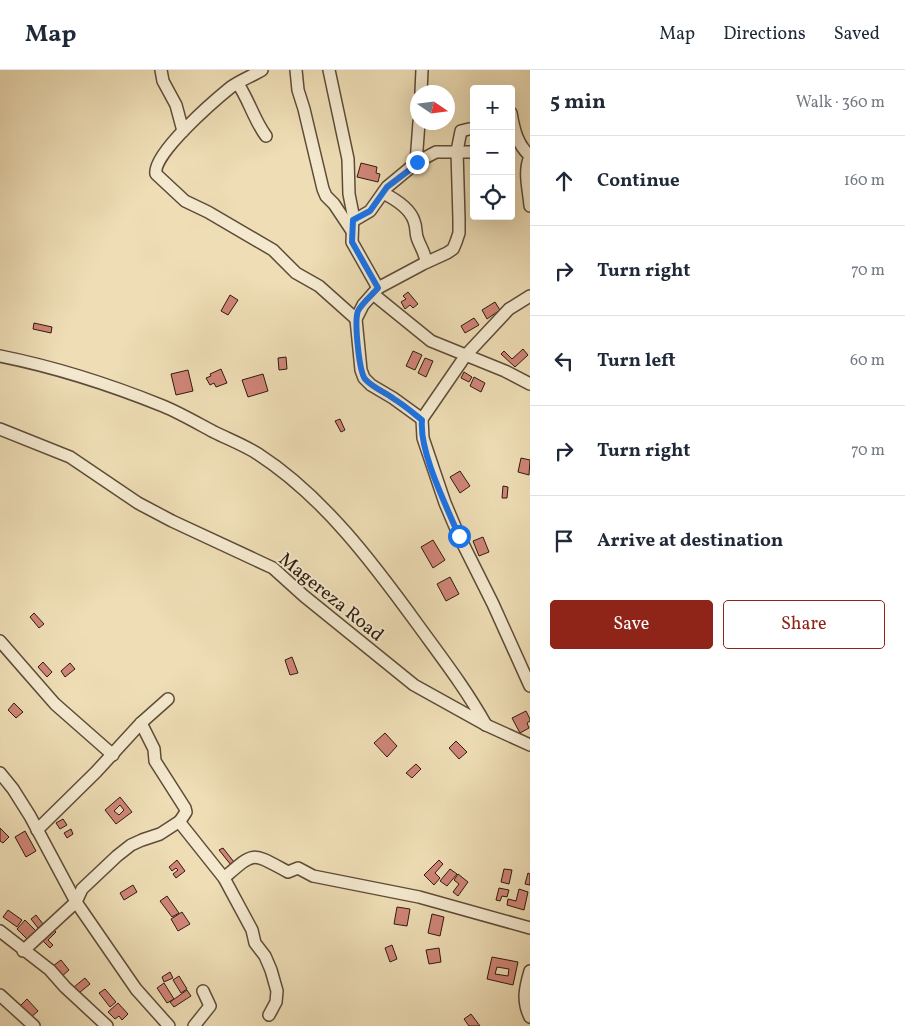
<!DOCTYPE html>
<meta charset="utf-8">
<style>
:root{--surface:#fff;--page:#f2f2f3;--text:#1f2937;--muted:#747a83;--line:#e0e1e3;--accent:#8f2418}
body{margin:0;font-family:Vollkorn,serif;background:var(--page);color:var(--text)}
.controls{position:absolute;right:15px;top:15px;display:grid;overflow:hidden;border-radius:5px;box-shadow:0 5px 20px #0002}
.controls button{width:45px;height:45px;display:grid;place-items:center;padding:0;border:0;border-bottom:1px solid var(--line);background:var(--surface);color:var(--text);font:25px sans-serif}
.compass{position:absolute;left:410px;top:15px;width:45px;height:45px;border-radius:50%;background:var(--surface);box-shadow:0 5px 20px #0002;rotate:103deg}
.stop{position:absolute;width:15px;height:15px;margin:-11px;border:4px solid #1a73e8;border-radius:50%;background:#fff}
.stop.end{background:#1a73e8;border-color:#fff;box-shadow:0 1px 5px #0008}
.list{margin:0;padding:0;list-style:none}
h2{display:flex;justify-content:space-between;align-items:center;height:65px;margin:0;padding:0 20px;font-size:21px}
h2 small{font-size:16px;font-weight:400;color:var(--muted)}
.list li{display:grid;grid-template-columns:32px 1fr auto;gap:15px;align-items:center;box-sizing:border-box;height:90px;padding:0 20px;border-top:1px solid var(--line)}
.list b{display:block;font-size:19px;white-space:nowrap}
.list em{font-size:16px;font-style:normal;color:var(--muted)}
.actions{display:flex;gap:10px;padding:15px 20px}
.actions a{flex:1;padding:11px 0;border:1px solid var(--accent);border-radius:5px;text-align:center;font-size:18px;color:var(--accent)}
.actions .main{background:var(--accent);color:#fff}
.icon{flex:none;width:28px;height:28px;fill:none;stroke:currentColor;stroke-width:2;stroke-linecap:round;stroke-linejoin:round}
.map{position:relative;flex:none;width:530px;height:956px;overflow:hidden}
header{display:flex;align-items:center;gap:30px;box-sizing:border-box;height:70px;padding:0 25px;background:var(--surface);border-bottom:1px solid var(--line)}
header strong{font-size:24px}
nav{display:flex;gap:28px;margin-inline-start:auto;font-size:18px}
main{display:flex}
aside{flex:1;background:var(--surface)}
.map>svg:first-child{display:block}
.building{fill:#d08578;stroke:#2e1b0f;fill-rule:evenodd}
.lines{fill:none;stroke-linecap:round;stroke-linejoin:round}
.minor-casing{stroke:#5e4c38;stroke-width:14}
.minor{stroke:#f4e9cf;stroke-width:11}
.route{stroke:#1a73e8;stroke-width:6}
.labels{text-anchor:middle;stroke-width:4;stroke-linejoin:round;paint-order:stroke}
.street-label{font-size:19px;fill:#2e1b0f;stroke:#f4e9cf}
</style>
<header>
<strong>Map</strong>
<nav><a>Map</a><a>Directions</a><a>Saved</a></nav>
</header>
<main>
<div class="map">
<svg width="530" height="956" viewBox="0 0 530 956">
<rect width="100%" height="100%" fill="#eeddb5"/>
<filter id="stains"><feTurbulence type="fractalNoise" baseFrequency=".004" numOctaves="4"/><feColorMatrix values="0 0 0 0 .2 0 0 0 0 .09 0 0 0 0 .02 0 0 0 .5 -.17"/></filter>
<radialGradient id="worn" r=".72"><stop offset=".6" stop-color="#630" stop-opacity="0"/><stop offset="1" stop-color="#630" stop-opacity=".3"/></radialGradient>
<!-- building -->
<g class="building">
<path d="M361 93 377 97 376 103 380 104 378 112 357 107Z"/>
<path d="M408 222 418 234 413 238 410 235 405 239 401 232 406 229 403 226Z"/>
<path d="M230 225 238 230 228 245 221 241Z"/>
<path d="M495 232 500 240 487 249 482 240Z"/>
<path d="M474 248 479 255 465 263 461 256Z"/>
<path d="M34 253 52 257 51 263 33 259Z"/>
<path d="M523 279 528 285 515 297 501 284 504 281 512 289Z"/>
<path d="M413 281 422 285 415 300 406 296Z"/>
<path d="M286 287 287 299 279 300 278 288Z"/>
<path d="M425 288 433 291 426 307 418 303Z"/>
<path d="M221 299 227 313 216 317 214 313 210 315 206 308 211 306 210 304Z"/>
<path d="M188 300 193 321 176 325 171 304Z"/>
<path d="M464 302 472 307 469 312 461 308Z"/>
<path d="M263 304 268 321 248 327 242 310Z"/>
<path d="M474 307 485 313 481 322 470 316Z"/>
<path d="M340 349 345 360 341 362 335 351Z"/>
<path d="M521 388 530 390 529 405 518 402Z"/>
<path d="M460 401 470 416 460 423 450 407Z"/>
<path d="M503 416 508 417 507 428H502Z"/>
<path d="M483 467 489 482 479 486 473 471Z"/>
<path d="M433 470 445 490 433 498 421 477Z"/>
<path d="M450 507 459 524 446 531 437 514Z"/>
<path d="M34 543 44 554 39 558 30 547Z"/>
<path d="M292 587 298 603 290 605 285 590Z"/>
<path d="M43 592 52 602 47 607 38 597Z"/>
<path d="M70 593 75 599 65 607 61 601Z"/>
<path d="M14 633 23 642 16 648 8 640Z"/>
<path d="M526 641 530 649V651L527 653 529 658 520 663 512 648Z"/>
<path d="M385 663 397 676 387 687 374 673Z"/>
<path d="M456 671 467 682 459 689 449 678Z"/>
<path d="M416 694 421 699 412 708 406 703Z"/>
<path d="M120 727 132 742 116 754 105 740ZM120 735 124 740 119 745 114 741Z"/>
<path d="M63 749 67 755 60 759 56 753Z"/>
<path d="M0 758 9 767 3 773 0 771Z"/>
<path d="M71 759 73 764 67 768 64 763Z"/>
<path d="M25 761 36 781 26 787 15 767Z"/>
<path d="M223 778 234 792 231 795 219 780Z"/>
<path d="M177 790 185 801 176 808 173 804 178 800 176 798 172 801 169 797Z"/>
<path d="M439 790 443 794 435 803 440 808 434 815 424 805Z"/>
<path d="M450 799 457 804 447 816 440 811Z"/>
<path d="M504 799 512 800 509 814 501 812Z"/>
<path d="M528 803 530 804V815L525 814Z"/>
<path d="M458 804 468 812 458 826 453 822 459 814 454 810Z"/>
<path d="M133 815 137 822 124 830 120 823Z"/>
<path d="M499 818 509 820 507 827 502 826 500 831 496 830Z"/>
<path d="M519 819 528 822 524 840 507 835 508 829 516 831Z"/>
<path d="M167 826 179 843 172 847 160 831Z"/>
<path d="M397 837 410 839 407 856 394 854Z"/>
<path d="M8 840 22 850 17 857 3 847Z"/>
<path d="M182 842 190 854 178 861 171 849Z"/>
<path d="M432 844 444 847 440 866 428 863Z"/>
<path d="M36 845 43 854 38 858 31 849Z"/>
<path d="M25 850 38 863 30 872 17 859Z"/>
<path d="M52 858 56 862 48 870 53 875 50 878 41 869Z"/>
<path d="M392 875 397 889 390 892 385 878Z"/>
<path d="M439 878 441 892 429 894 426 880Z"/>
<path d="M492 887 518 892 513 915 487 909ZM497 897 509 899 508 906 495 904Z"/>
<path d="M61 890 69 900 61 907 53 896Z"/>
<path d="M170 902 173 908 164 912 162 907Z"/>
<path d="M179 906 187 919 181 923 173 910Z"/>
<path d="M85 908 90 914 79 923 74 917Z"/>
<path d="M164 913 174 929 167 933 157 918Z"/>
<path d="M105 919 116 932 110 937 99 923Z"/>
<path d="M187 920 191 926 174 937 170 932Z"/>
<path d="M27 929 38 941 29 949 18 938Z"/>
<path d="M118 933 128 944 122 950 119 946 115 949 108 942Z"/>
<path d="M471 944 480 956H469L464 949Z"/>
</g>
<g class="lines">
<defs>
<g id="minor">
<path d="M161 0 163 11 176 35 183 61"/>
<path d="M262 0C252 6 241 10 231 17 215 30 152 84 156 104L185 131 208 142 273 180 296 203 319 216 356 249"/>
<path d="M296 0 298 20 304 39 323 119 326 126 334 134 352 161"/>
<path d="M329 0 348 89 349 124 353 144 352 172 378 218"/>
<path d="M238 14C249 30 254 50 266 66"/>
<path d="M421 22 422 0"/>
<path d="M511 43C514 60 517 74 530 86"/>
<path d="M530 87C523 101 529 121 530 136"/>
<path d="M417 92 436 82H474"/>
<path d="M383 123C395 129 410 138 414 151 417 158 415 164 418 170 421 178 425 183 426 192"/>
<path d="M353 151 370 141 387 117 416 93 419 52"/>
<path d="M373 224 431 271 505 301 530 314"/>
<path d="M530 226 509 239 466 285 422 349 423 368 445 433 459 466 493 534 530 616"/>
<path d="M0 286C55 297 111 315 163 336 180 343 197 353 214 362 228 369 244 375 258 384 323 426 373 493 418 555 442 588 466 619 486 655"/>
<path d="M422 349 393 328 371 315 364 308 361 300 356 249 363 235 378 218 423 194 447 183 453 179 456 172 459 163V149L457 81 461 61 469 59"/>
<path d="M0 359 70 387 138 433 172 451 273 498 304 526 414 615 486 655 530 675"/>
<path d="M0 571 55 634 113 685"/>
<path d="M141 653 154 679 155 691 185 738 186 742 180 751 181 754 224 808 252 860 255 873 265 886 271 900 277 921 276 932 269 945"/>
<path d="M0 703 13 719 30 746 76 832 136 919 169 956"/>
<path d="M37 760 96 702 141 653 168 629"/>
<path d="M224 808C255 781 251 782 288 802L298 798 313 806 419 827 530 858"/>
<path d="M0 861 50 900 65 917 107 956"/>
<path d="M23 881 76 832 82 819 117 786 131 775 142 770 160 764 180 751"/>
<path d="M530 901C525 918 522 931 530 947"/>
<path d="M0 925 34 956"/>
<path d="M194 956 210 936 203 921"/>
</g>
</defs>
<!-- minor casing -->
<use href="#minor" class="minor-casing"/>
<!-- minor -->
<use href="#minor" class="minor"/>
</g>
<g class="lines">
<!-- route -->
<path class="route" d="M417 92 412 98 387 117 370 141 353 150 352 172 378 218C372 225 362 233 358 241 354 251 359 301 365 309 373 318 385 322 394 329 404 335 413 343 422 350 419 382 446 435 459 466"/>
</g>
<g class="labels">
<!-- street labels -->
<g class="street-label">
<text transform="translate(332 526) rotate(39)" y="7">Magereza Road</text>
</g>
</g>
<rect width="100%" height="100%" filter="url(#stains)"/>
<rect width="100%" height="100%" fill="url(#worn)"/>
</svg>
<div class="controls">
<button>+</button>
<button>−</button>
<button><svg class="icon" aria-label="locate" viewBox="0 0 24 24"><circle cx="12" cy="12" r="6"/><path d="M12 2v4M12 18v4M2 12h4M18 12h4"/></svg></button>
</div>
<svg class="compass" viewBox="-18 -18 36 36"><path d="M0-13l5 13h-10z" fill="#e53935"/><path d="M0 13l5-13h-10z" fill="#747a83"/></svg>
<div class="stop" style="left:459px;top:466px"></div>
<div class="stop end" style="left:417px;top:92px"></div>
</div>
<aside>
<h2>5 min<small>Walk · 360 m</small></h2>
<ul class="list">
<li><svg class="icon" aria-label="ahead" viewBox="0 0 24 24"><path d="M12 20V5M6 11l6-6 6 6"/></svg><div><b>Continue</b></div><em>160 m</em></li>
<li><svg class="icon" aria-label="right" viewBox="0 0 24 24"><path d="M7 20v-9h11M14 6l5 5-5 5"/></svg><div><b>Turn right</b></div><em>70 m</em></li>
<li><svg class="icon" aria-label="left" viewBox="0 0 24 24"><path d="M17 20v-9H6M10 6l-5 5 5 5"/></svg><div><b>Turn left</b></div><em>60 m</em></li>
<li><svg class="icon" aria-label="right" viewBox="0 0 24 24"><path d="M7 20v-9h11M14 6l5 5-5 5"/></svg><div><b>Turn right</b></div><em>70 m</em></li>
<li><svg class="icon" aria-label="arrive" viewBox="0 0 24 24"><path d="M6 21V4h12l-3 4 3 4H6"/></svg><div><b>Arrive at destination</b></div></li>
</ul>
<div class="actions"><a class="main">Save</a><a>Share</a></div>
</aside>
</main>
